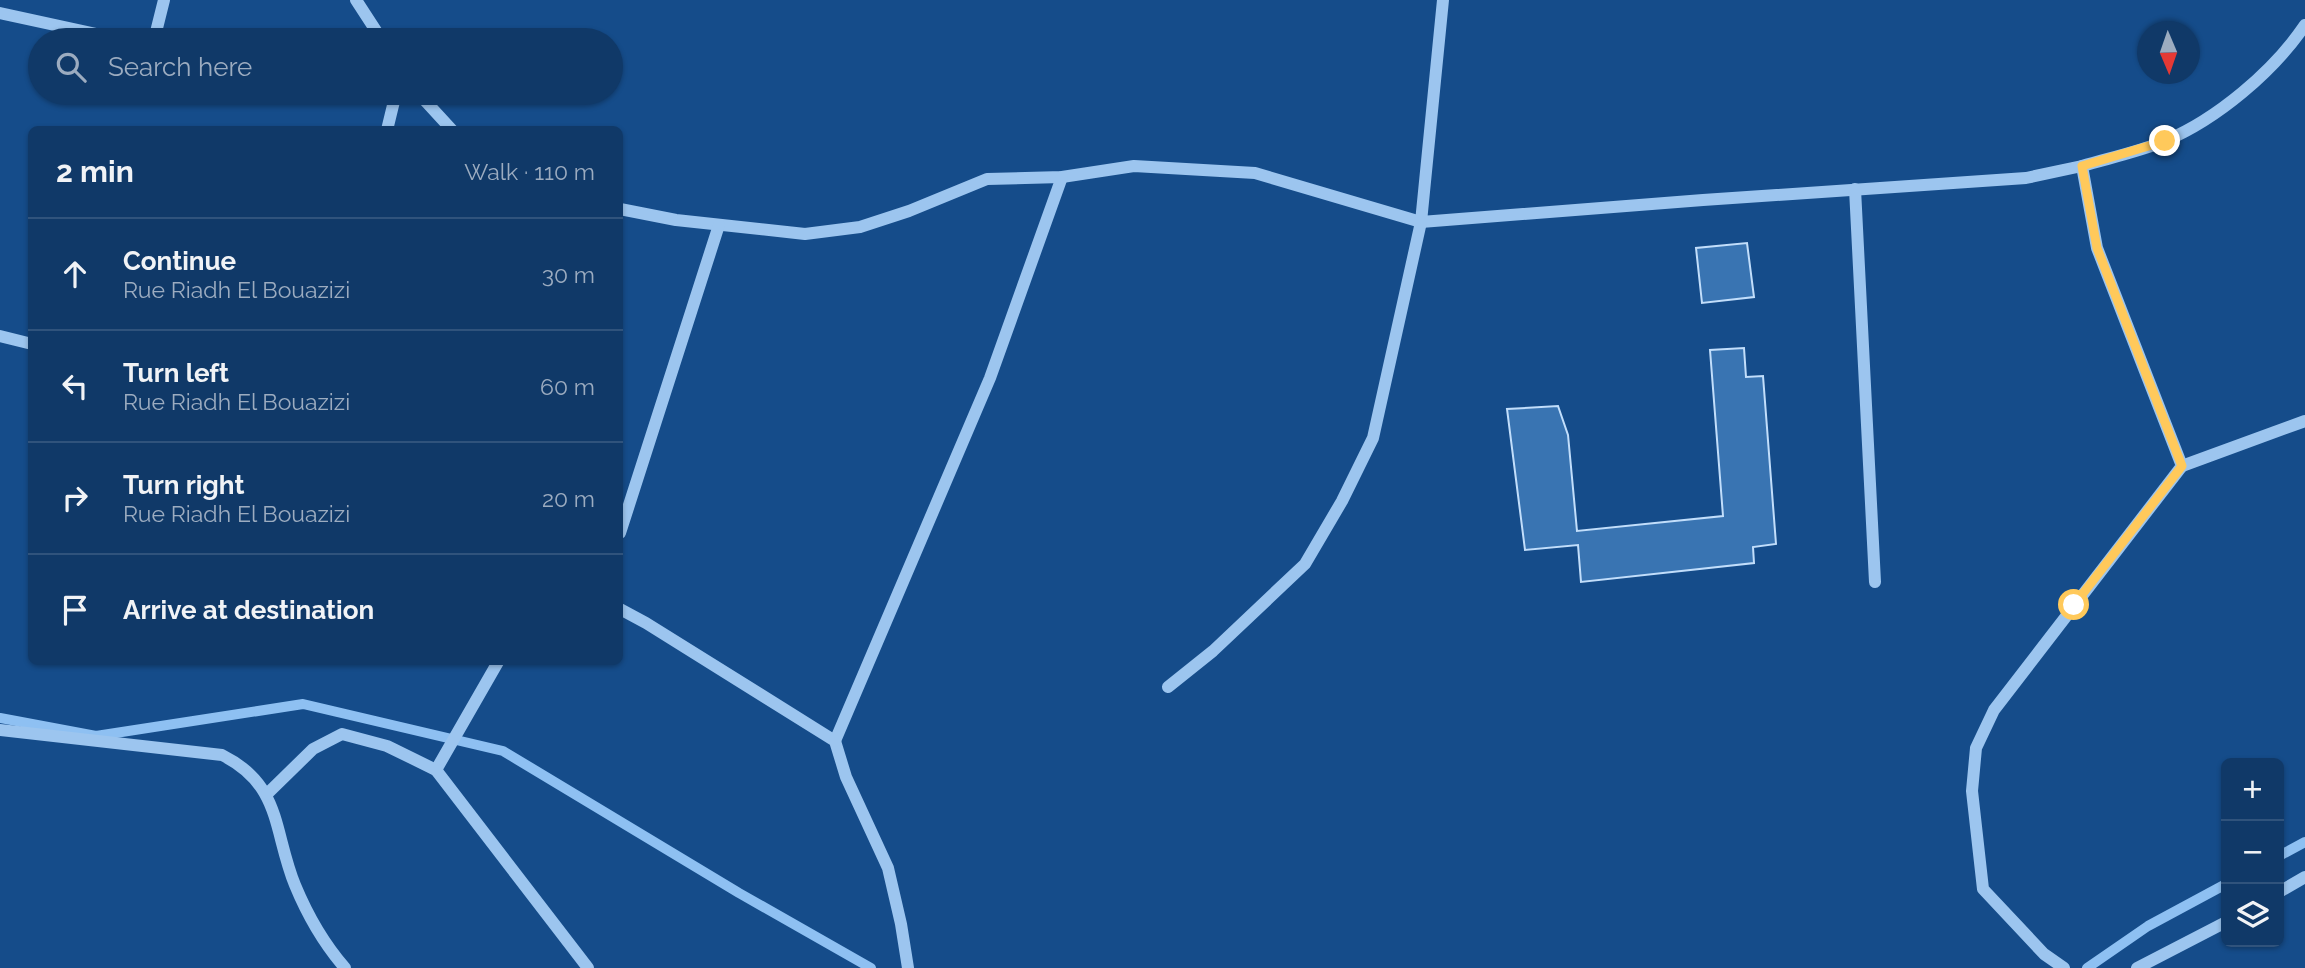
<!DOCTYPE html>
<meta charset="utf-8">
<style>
:root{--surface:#103968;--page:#19406e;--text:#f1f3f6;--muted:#9cacc0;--line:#30537c}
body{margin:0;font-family:Raleway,sans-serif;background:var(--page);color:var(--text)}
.controls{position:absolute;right:21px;bottom:21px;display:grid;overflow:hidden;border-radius:10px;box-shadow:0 2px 5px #0004}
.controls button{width:63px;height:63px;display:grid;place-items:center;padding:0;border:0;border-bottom:2px solid var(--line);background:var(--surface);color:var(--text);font:35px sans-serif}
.compass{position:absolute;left:2137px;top:21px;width:63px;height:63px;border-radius:50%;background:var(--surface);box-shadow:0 2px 5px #0004;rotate:178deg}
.stop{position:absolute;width:21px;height:21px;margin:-16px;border:5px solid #ffc95b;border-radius:50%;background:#fff}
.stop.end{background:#ffc95b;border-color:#fff;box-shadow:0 2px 7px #0008}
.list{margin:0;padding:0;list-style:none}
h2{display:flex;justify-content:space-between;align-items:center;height:91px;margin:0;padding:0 28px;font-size:30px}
h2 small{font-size:23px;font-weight:400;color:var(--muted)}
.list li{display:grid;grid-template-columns:46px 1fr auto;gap:21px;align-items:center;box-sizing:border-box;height:112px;padding:0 28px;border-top:2px solid var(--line)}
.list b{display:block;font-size:26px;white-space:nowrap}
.list p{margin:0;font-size:23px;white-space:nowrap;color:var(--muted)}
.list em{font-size:23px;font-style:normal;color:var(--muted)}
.icon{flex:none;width:38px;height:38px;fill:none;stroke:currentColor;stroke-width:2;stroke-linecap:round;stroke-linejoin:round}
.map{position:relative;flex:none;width:2305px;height:968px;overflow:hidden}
.search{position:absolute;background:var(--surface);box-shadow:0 2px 5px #0004;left:28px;top:28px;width:595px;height:77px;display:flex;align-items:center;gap:18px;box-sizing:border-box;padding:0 24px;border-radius:38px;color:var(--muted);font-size:26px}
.panel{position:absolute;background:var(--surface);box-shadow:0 2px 5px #0004;left:28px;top:126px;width:595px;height:539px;border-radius:10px}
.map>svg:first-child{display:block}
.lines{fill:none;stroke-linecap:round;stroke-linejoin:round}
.stream{stroke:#8ec0f2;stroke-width:10}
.building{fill:#3974b2;stroke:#c2defb;stroke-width:2}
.minor{stroke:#9cc5ef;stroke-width:12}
.route{stroke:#ffc95b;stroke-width:9}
</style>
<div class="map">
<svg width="2305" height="968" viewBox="0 0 2305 968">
<rect width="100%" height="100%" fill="#154c8a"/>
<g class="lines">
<!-- stream -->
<g class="stream">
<path d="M0 718 96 736 303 704 503 751 739 893 871 968"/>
<path d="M2279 856 2305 842"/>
<path d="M2087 968 2148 926 2226 884"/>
</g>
</g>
<!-- building -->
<g class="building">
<path d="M1747 243 1754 297 1702 303 1696 248Z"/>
<path d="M1744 348 1746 377 1763 376 1776 544 1753 547 1754 563 1581 582 1578 545 1525 550 1507 409 1558 406 1568 435 1577 531 1723 516 1710 350Z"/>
</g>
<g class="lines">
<!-- minor -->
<g class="minor">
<path d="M356 0 382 40"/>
<path d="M1443 0 1421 222 1703 200 2026 178 2082 166"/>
<path d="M0 13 124 40"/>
<path d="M154 40 164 0"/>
<path d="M368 93 394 99"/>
<path d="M418 93 452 130"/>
<path d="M387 130 396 93"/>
<path d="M1855 189 1875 582"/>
<path d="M620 209 676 220 805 234 860 227 909 211 987 179 1062 177 1134 166 1255 173 1421 222 1373 438 1342 501 1305 564 1213 651 1168 687"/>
<path d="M0 336 32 344"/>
<path d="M2182 466 2305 421"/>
<path d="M620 533 719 225"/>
<path d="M620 609 646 623 835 741 846 777 888 868 901 924 908 968"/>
<path d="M0 730 222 755C282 785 273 831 295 885 307 914 325 945 345 968"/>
<path d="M835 741 990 378 1062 177"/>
<path d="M436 770 498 662"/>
<path d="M267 794 313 749 342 734 387 746 436 770 588 968"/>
<path d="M2279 892 2305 877"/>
<path d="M2064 968 2044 954 1983 889 1972 791 1976 748 1994 710 2182 466 2097 248 2082 166C2109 158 2138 152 2165 141 2217 119 2273 72 2305 25"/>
<path d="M2137 968 2226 922"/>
</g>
</g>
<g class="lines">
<!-- route -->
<path class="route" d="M2074 605 2182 466 2097 248 2082 166 2165 141"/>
</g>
</svg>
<div class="controls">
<button>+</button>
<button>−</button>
<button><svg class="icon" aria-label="layers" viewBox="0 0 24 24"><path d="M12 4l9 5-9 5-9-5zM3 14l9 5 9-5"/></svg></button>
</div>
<svg class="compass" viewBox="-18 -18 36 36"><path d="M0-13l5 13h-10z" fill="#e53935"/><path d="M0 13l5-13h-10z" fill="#9cacc0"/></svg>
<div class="stop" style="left:2074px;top:605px"></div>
<div class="stop end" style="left:2165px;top:141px"></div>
<div class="search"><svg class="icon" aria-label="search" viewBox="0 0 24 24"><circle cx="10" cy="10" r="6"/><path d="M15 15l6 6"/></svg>Search here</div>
<section class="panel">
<h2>2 min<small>Walk · 110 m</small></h2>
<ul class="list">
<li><svg class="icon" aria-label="ahead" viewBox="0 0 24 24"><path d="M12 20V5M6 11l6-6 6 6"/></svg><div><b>Continue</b><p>Rue Riadh El Bouazizi</p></div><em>30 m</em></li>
<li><svg class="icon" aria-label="left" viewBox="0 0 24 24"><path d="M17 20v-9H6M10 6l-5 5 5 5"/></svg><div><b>Turn left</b><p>Rue Riadh El Bouazizi</p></div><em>60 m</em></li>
<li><svg class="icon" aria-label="right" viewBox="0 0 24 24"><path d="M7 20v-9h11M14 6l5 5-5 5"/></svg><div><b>Turn right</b><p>Rue Riadh El Bouazizi</p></div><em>20 m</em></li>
<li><svg class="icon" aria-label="arrive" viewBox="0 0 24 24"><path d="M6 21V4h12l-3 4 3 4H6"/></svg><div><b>Arrive at destination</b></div></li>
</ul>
</section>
</div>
